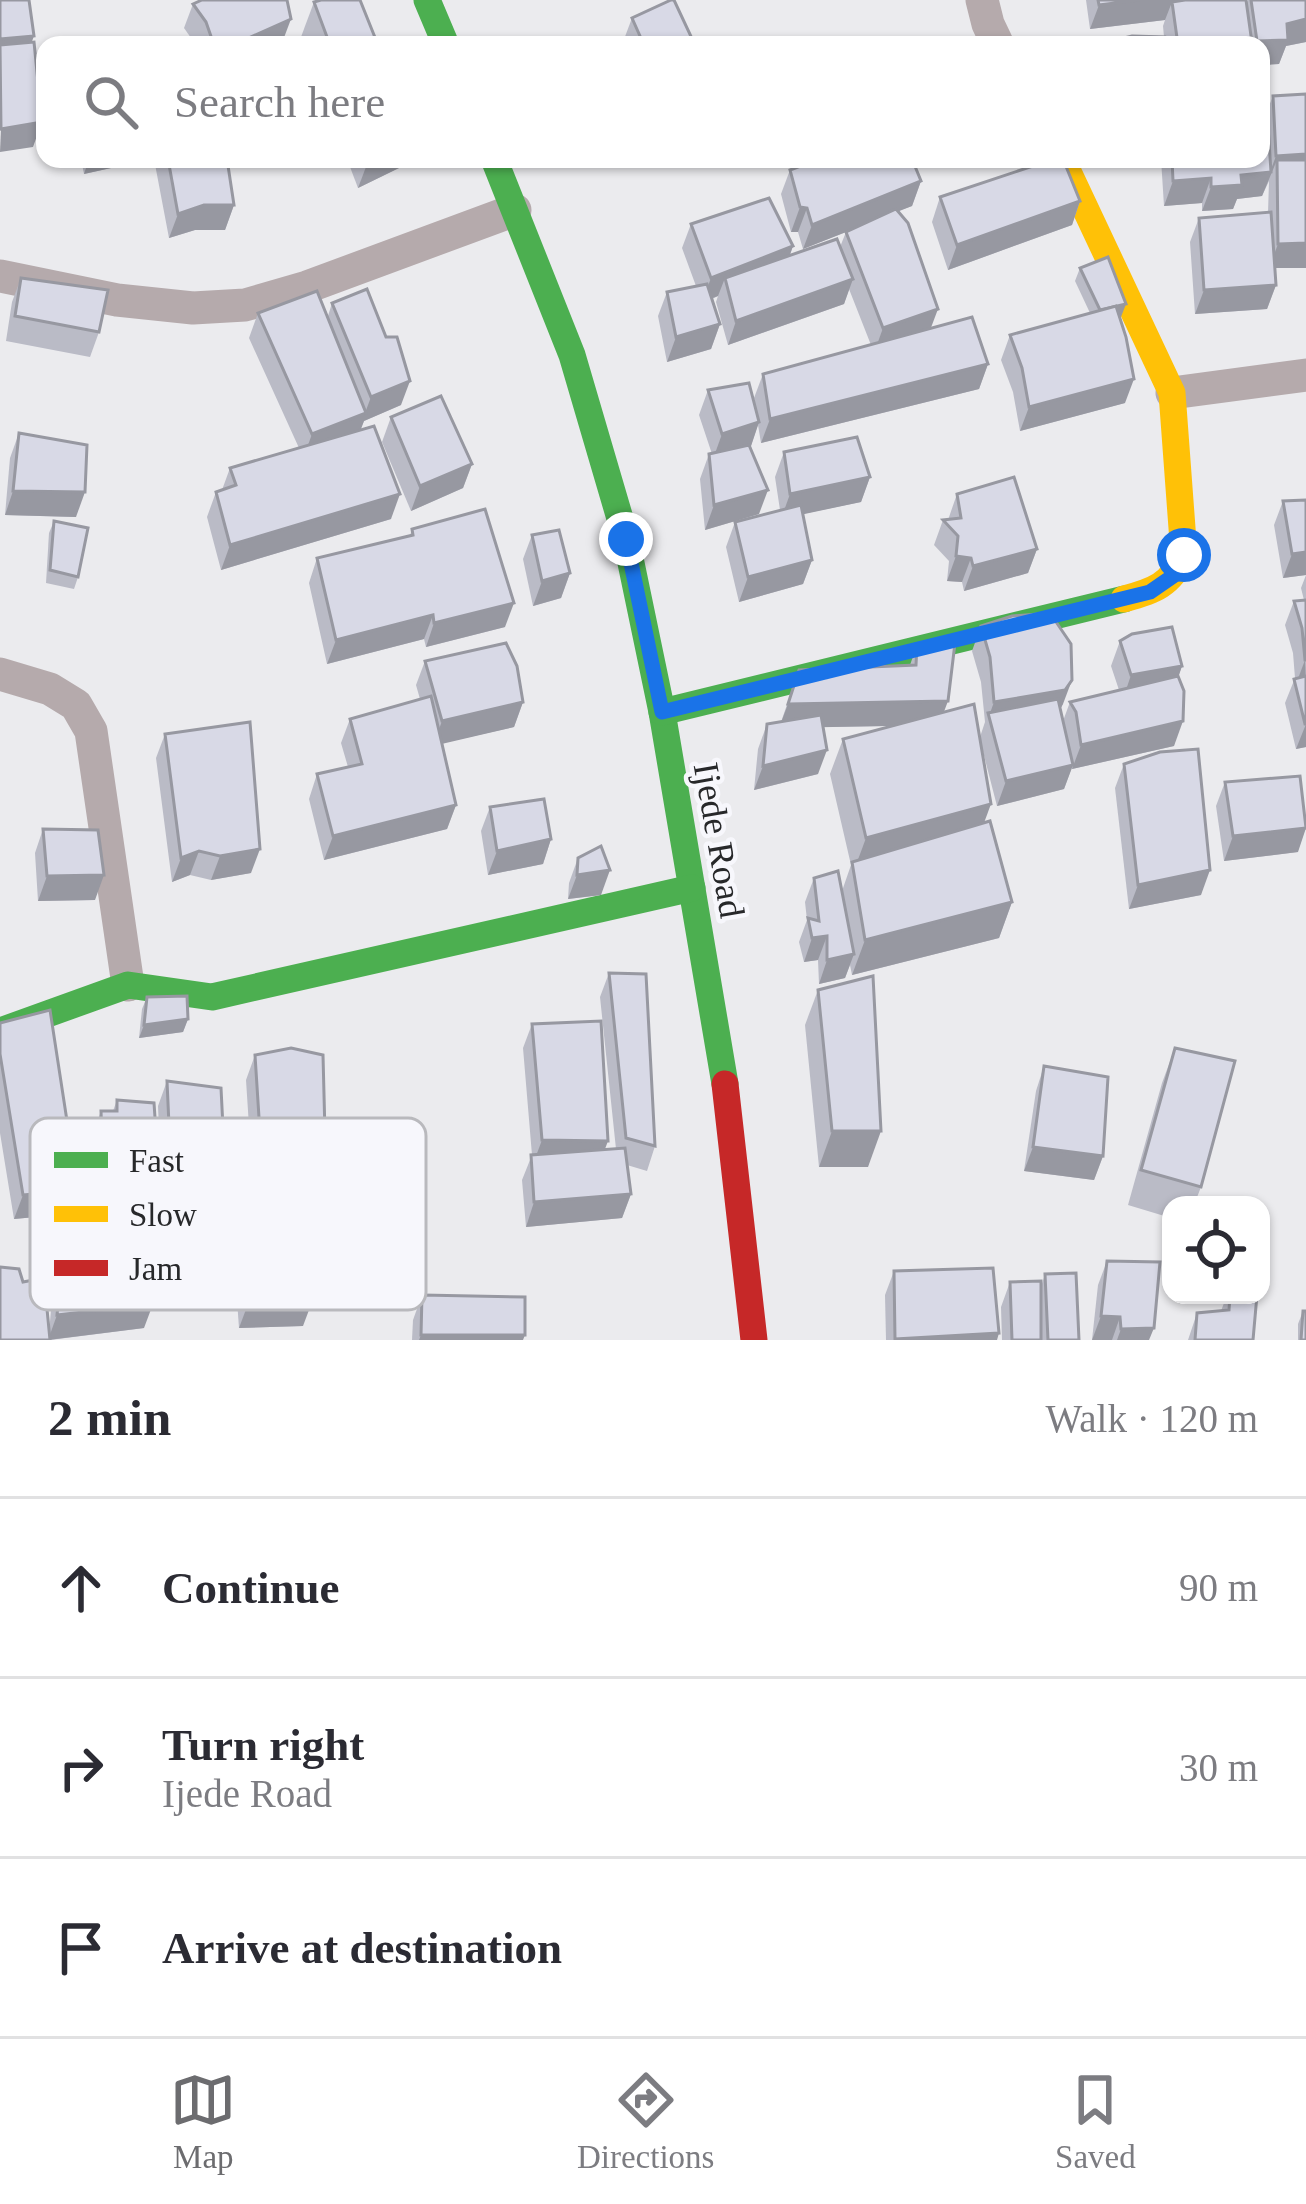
<!DOCTYPE html>
<meta charset="utf-8">
<style>
:root{--surface:#fff;--page:#f7f7f7;--text:#2b2b33;--muted:#7c7c81;--line:#e1e1e2;--accent:#6c6c6f}
body{margin:0;font-family:"Times New Roman",serif;background:var(--page);color:var(--text)}
.controls{position:absolute;right:36px;bottom:36px;display:grid;overflow:hidden;border-radius:24px;box-shadow:0 3px 9px #0004}
.controls button{width:108px;height:108px;display:grid;place-items:center;padding:0;border:0;border-bottom:3px solid var(--line);background:var(--surface);color:var(--text);font:60px sans-serif}
.stop{position:absolute;width:36px;height:36px;margin:-27px;border:9px solid #1a73e8;border-radius:50%;background:#fff}
.stop.end{background:#1a73e8;border-color:#fff;box-shadow:0 3px 12px #0008}
.list{margin:0;padding:0;list-style:none}
h2{display:flex;justify-content:space-between;align-items:center;height:156px;margin:0;padding:0 48px;font-size:51px}
h2 small{font-size:39px;font-weight:400;color:var(--muted)}
.list li{display:grid;grid-template-columns:78px 1fr auto;gap:36px;align-items:center;box-sizing:border-box;height:180px;padding:0 48px;border-top:3px solid var(--line)}
.list b{display:block;font-size:45px;white-space:nowrap}
.list p{margin:0;font-size:39px;white-space:nowrap;color:var(--muted)}
.list em{font-size:39px;font-style:normal;color:var(--muted)}
.icon{flex:none;width:66px;height:66px;fill:none;stroke:currentColor;stroke-width:2;stroke-linecap:round;stroke-linejoin:round}
.map{position:relative;flex:none;width:1306px;height:1340px;overflow:hidden}
.search{position:absolute;background:var(--surface);box-shadow:0 3px 9px #0004;left:36px;right:36px;top:36px;height:132px;display:flex;align-items:center;gap:30px;box-sizing:border-box;padding:0 42px;border-radius:24px;color:var(--muted);font-size:45px}
.sheet{height:696px;background:var(--surface)}
nav{display:flex;justify-content:space-around;align-items:center;box-sizing:border-box;height:168px;border-top:3px solid var(--line);background:var(--surface);font-size:33px;color:var(--muted)}
nav a{display:grid;justify-items:center;gap:6px}
nav .on{color:var(--accent)}
.map>svg:first-child{display:block}
.lines{fill:none;stroke-linecap:round;stroke-linejoin:round}
.street{stroke:#b5aaac;stroke-width:33}
.fast{stroke:#4caf50;stroke-width:27}
.slow{stroke:#ffc107;stroke-width:27}
.jam{stroke:#c62828;stroke-width:27}
.wall{fill:#babbc6;fill-rule:evenodd}
.shaded-wall{fill:#9798a1}
.building{fill:#d8d9e6;stroke:#9798a1;stroke-width:3}
.route{stroke:#1a73e8;stroke-width:15}
.labels{text-anchor:middle;stroke-width:9;stroke-linejoin:round;paint-order:stroke}
.street-label{font-size:36px;fill:#27282a;stroke:#f7f7fc}
.key{fill:#f7f7fc;stroke:#b9b9bd;stroke-width:3}
.key-label{font-size:33px;fill:#27282a}
</style>
<div class="map">
<svg width="1306" height="1340" viewBox="0 0 1306 1340">
<rect width="100%" height="100%" fill="#ebebee"/>
<g class="lines">
<!-- street -->
<g class="street">
<path d="M982 0 988 24 998 45"/>
<path d="M0 276 117 300 193 308 245 305 307 287 515 210"/>
<path d="M1172 393 1306 375"/>
<path d="M0 674 50 689 76 705 91 731 128 985"/>
</g>
<!-- fast -->
<g class="fast">
<path d="M427 0 446 45"/>
<path d="M494 159 572 355 626 539 662 712 725 1084"/>
<path d="M662 712 1124 599"/>
<path d="M0 1031 128 985 212 997 692 888"/>
</g>
<!-- slow -->
<path class="slow" d="M1062 159 1172 393 1184 555C1171 585 1154 591 1124 599"/>
<!-- jam -->
<path class="jam" d="M725 1084 754 1340"/>
</g>
<!-- wall -->
<g class="wall">
<path d="M1086 0H1246V4L1248 0H1306V42L1286 46 1279 64 1261 65V45H1096L1164 37 1163 26 1165 20 1090 29Z"/>
<path d="M314 2 378 45H304L301 37Z"/>
<path d="M193 4 282 43 278 45H196L184 28Z"/>
<path d="M632 18 695 45H624L623 42Z"/>
<path d="M1273 96 1306 268H1275L1276 285 1267 309 1195 314 1190 242 1199 218 1268 213 1269 181 1262 196 1237 199 1233 209 1202 211V203L1164 206 1161 159H1261L1267 111Z"/>
<path d="M81 159H131L129 164 84 174Z"/>
<path d="M154 159H227L234 205 225 230H195L169 238Z"/>
<path d="M347 159H403L399 168 358 188Z"/>
<path d="M790 170 921 181 912 206 898 211 931 328 988 364 979 389 761 443 758 425 751 446 759 514 705 530 700 479 709 454H712L699 415 708 390 756 409 754 398 763 374 871 345 849 289 844 304 728 345 716 302 718 296 712 299 720 324 711 349 667 362 658 316 667 292 696 286 682 248 691 224 793 246 790 255 840 247 846 232 803 249 798 232H791L781 194Z"/>
<path d="M940 197 1080 201 1072 225 948 270 932 222Z"/>
<path d="M1080 268 1121 317H1119L1125 403 1020 431 1013 392 1001 360 1010 335 1090 313 1075 281Z"/>
<path d="M21 278 99 332 90 357 6 341 12 302Z"/>
<path d="M332 303 401 405 364 421 360 430 391 519 221 570 207 517 216 492 222 490 230 468 299 448 249 338 258 313 328 316Z"/>
<path d="M391 417 472 464 463 488 411 511 382 442Z"/>
<path d="M19 433 76 517 5 515 10 458Z"/>
<path d="M784 452 870 477 861 502 802 514 812 560 803 584 739 602 726 547 735 522 780 510 775 477Z"/>
<path d="M957 494 1037 549 1028 573 964 591 962 582 947 581 949 561 934 545 943 520H948Z"/>
<path d="M1306 500V747L1296 749 1285 703 1295 678 1293 653 1285 625 1294 601 1304 600 1301 588 1306 575 1283 578 1274 525 1283 501Z"/>
<path d="M54 521 78 577 74 589 46 583 49 533Z"/>
<path d="M412 529 505 627 426 647 424 639 327 664 309 583 317 558 410 536Z"/>
<path d="M532 535 570 573 561 598 533 606 523 559Z"/>
<path d="M981 626 1063 704 1060 709 1063 721 1070 702 1119 690 1111 666 1120 641 1182 666 1178 677 1174 746 1072 769V767L1064 789 997 806 980 740 984 823 1012 902 999 938 852 975 850 965 845 978 819 984 818 960 804 962 799 942 807 920 805 902 814 878 842 891 851 865 830 774 843 739 890 726 823 727 818 774 754 790 758 749 767 724 781 722 799 670 910 665 917 645 944 712 980 737 985 722 981 682 972 651Z"/>
<path d="M425 661 523 702 514 727 442 743 456 805 447 829 324 860 309 799 317 774 348 767 341 743 350 719 420 699 416 685Z"/>
<path d="M165 734 251 873 211 880 190 875 172 882 156 758Z"/>
<path d="M1124 764 1201 895 1129 909 1115 788Z"/>
<path d="M1225 782 1298 852 1224 861 1216 806Z"/>
<path d="M490 807 551 839 543 864 488 875 481 831Z"/>
<path d="M43 829 95 900 38 901 35 853Z"/>
<path d="M578 858 601 895 568 899 569 883Z"/>
<path d="M609 973 655 1146 647 1171 627 1165 631 1194 622 1218 526 1227 522 1180 532 1155 523 1048 532 1024 605 1150 616 1149 600 997Z"/>
<path d="M818 990 868 1167H819L805 1025Z"/>
<path d="M147 997 188 1019 183 1032 139 1038 142 1009Z"/>
<path d="M0 1023 73 1160 93 1159 92 1136 101 1111H113L117 1100 154 1103 152 1229 142 1231V1223L95 1222 94 1200 90 1212 14 1219 0 1133Z"/>
<path d="M1175 1048 1201 1187 1194 1205H1171V1218L1128 1205 1162 1083Z"/>
<path d="M255 1055 325 1134 316 1158 286 1152 251 1157 246 1080Z"/>
<path d="M1044 1066 1103 1156 1094 1180 1024 1171 1036 1091Z"/>
<path d="M167 1081 220 1205 232 1220 223 1244 199 1248 190 1233 197 1213 163 1216 158 1106Z"/>
<path d="M241 1206 303 1326 239 1328 232 1231Z"/>
<path d="M326 1206 385 1272 376 1296 318 1299 317 1230Z"/>
<path d="M49 1261 144 1328 50 1340 23 1282 43 1278ZM46 1299 51 1310 49 1333Z"/>
<path d="M1107 1261 1149 1340H1092L1098 1285Z"/>
<path d="M894 1271 997 1340H886L885 1295Z"/>
<path d="M1045 1274 1079 1340H1002L1001 1307 1010 1282 1041 1287Z"/>
<path d="M422 1295 523 1340H412L413 1320Z"/>
<path d="M1227 1295H1257L1253 1340H1188L1197 1313 1221 1311Z"/>
<path d="M1303 1311 1306 1340H1298V1324Z"/>
</g>
<!-- shaded-wall -->
<g class="shaded-wall">
<path d="M1139 0H1227L1172 2 1165 20 1090 29 1099 5Z"/>
<path d="M291 19 282 43 278 45H233Z"/>
<path d="M1306 19V42L1286 46 1279 64 1261 65V45H1255L1257 41 1287 24Z"/>
<path d="M34 36 25 60 0 63V39Z"/>
<path d="M42 122 33 147 0 152 1 129Z"/>
<path d="M1306 154V178L1277 160 1262 196 1237 199 1233 209 1202 211 1211 187 1241 175 1270 172 1276 156Z"/>
<path d="M89 159H131L129 164 84 174Z"/>
<path d="M369 159H403L399 168 358 188Z"/>
<path d="M1211 178 1202 203 1164 206 1173 181Z"/>
<path d="M921 181 912 206 803 249 812 225Z"/>
<path d="M1080 201 1072 225 948 270 957 245Z"/>
<path d="M204 205H234L225 230H195L169 238 178 214Z"/>
<path d="M800 207 807 208 798 232H791Z"/>
<path d="M1306 243V268H1269L1278 244Z"/>
<path d="M793 246 784 271 725 278 718 296 702 302 711 278Z"/>
<path d="M853 279 844 304 728 345 736 321Z"/>
<path d="M1276 285 1267 309 1195 314 1204 290Z"/>
<path d="M1126 304 1121 317 1096 325 1100 312Z"/>
<path d="M938 309 929 333 874 353 883 328Z"/>
<path d="M720 324 711 349 667 362 676 337Z"/>
<path d="M988 364 979 389 761 443 770 419Z"/>
<path d="M1134 379 1125 403 1020 431 1029 407Z"/>
<path d="M410 381 401 405 364 421 358 437 303 459 312 434 365 413 371 397Z"/>
<path d="M759 422 751 446 713 459 722 434Z"/>
<path d="M472 464 463 488 411 511 420 486Z"/>
<path d="M870 477 861 502 781 519 790 494Z"/>
<path d="M768 490 759 514 705 530 714 505Z"/>
<path d="M13 491 85 492 76 517 5 515Z"/>
<path d="M400 494 391 519 221 570 230 545Z"/>
<path d="M1037 549 1028 573 964 591 973 566Z"/>
<path d="M1306 552V575L1283 578 1292 554Z"/>
<path d="M956 556 971 558 962 582 947 581Z"/>
<path d="M812 560 803 584 739 602 748 577Z"/>
<path d="M570 573 561 598 533 606 542 581Z"/>
<path d="M514 603 505 627 426 647 434 623Z"/>
<path d="M433 615 424 639 327 664 336 640Z"/>
<path d="M1305 660 1306 683 1296 684Z"/>
<path d="M1182 666 1174 690 1123 699 1131 675Z"/>
<path d="M1072 680 1063 704 1057 715 989 716 994 702Z"/>
<path d="M948 701 939 725 779 728 788 704Z"/>
<path d="M523 702 514 727 433 746 442 721Z"/>
<path d="M1183 721 1174 746 1072 769 1081 745Z"/>
<path d="M1306 724V747L1296 749Z"/>
<path d="M827 750 818 774 754 790 763 766Z"/>
<path d="M1073 765 1064 789 997 806 1006 781Z"/>
<path d="M991 804 978 839 853 873 866 838Z"/>
<path d="M456 805 447 829 324 860 333 836Z"/>
<path d="M1306 828 1298 852 1224 861 1233 836Z"/>
<path d="M551 839 543 864 488 875 497 851Z"/>
<path d="M260 849 251 873 211 880 220 856Z"/>
<path d="M199 851 190 875 172 882 181 858Z"/>
<path d="M610 870 601 895 568 899 577 875Z"/>
<path d="M1210 870 1201 895 1129 909 1138 885Z"/>
<path d="M104 875 95 900 38 901 47 876Z"/>
<path d="M1012 902 999 938 852 975 865 940Z"/>
<path d="M827 936 818 960 804 962 812 938Z"/>
<path d="M854 954 845 978 819 984 827 960Z"/>
<path d="M188 1019 183 1032 139 1038 144 1025Z"/>
<path d="M295 1128 286 1152 251 1157 260 1133Z"/>
<path d="M832 1131H881L868 1167H819Z"/>
<path d="M542 1140 608 1141 599 1165 533 1164Z"/>
<path d="M1033 1147 1103 1156 1094 1180 1024 1171Z"/>
<path d="M226 1187 217 1212 198 1208 197 1213 163 1216 172 1191Z"/>
<path d="M98 1188 90 1212 14 1219 23 1195Z"/>
<path d="M631 1194 622 1218 526 1227 534 1202Z"/>
<path d="M104 1198H151L142 1223 95 1222Z"/>
<path d="M161 1205 152 1229 142 1231 151 1206Z"/>
<path d="M232 1220 223 1244 199 1248 208 1224Z"/>
<path d="M385 1272 376 1296 318 1299 327 1275Z"/>
<path d="M312 1302 303 1326 239 1328 248 1304Z"/>
<path d="M153 1304 144 1328 48 1340 57 1315Z"/>
<path d="M1101 1316 1120 1317 1112 1340H1092Z"/>
<path d="M1154 1328 1149 1340H1117L1121 1329Z"/>
<path d="M999 1333 997 1340H895V1339Z"/>
<path d="M421 1335H525L523 1340H419Z"/>
</g>
<!-- building -->
<g class="building">
<path d="M0 0H29L34 36 0 39Z"/>
<path d="M202 0H287L291 19 233 45H214L206 22 193 4Z"/>
<path d="M321 0H360L378 45H330L314 2Z"/>
<path d="M671 0H674L695 45H644L632 18Z"/>
<path d="M1098 0H1139L1099 5Z"/>
<path d="M1185 0H1246L1252 43 1239 45H1178L1172 2Z"/>
<path d="M1251 0H1306V19L1287 24 1288 40 1257 41Z"/>
<path d="M1132 36 1165 37 1167 45H1096Z"/>
<path d="M34 42 42 122 1 129 0 45Z"/>
<path d="M1306 94V154L1276 156 1273 96Z"/>
<path d="M1261 96H1266L1271 172 1241 175 1242 185 1211 187V178L1173 181 1172 159H1261Z"/>
<path d="M168 159H227L234 205H204L178 214Z"/>
<path d="M819 159H912L921 181 812 225 807 208 800 207 790 170Z"/>
<path d="M1054 159H1063L1080 201 957 245 940 197Z"/>
<path d="M1277 160H1306V243L1278 244Z"/>
<path d="M769 198 793 246 711 278 691 224Z"/>
<path d="M896 209 908 223 938 309 883 328 846 232Z"/>
<path d="M1271 212 1276 285 1204 290 1199 218Z"/>
<path d="M837 239 853 279 736 321 725 278Z"/>
<path d="M1108 257 1126 304 1100 310 1080 268Z"/>
<path d="M21 278 108 290 99 332 15 316Z"/>
<path d="M707 284 720 324 676 337 667 292Z"/>
<path d="M367 289 386 337H397L410 381 371 397 332 303Z"/>
<path d="M317 291 366 413 312 434 258 313Z"/>
<path d="M1116 306 1126 337 1134 379 1029 407 1022 368 1010 335Z"/>
<path d="M972 317 988 364 770 419 763 374Z"/>
<path d="M749 383 759 422 722 434 708 390Z"/>
<path d="M441 396 472 464 420 486 391 417Z"/>
<path d="M374 426 400 494 230 545 216 492 236 485 230 468Z"/>
<path d="M19 433 87 445 85 492 13 491Z"/>
<path d="M857 437 870 477 790 494 784 452Z"/>
<path d="M749 445 768 490 714 505 709 454Z"/>
<path d="M1014 477 1037 549 973 566 971 558 956 556 958 536 943 520 961 518 957 494Z"/>
<path d="M1306 500V552L1292 554 1283 501Z"/>
<path d="M801 505 812 560 748 577 735 522Z"/>
<path d="M485 509 514 603 434 623 433 615 336 640 317 558 413 535 412 529Z"/>
<path d="M54 521 88 528 78 577 50 570Z"/>
<path d="M559 530 570 573 542 581 532 535Z"/>
<path d="M1306 600V660H1305L1302 628 1294 601Z"/>
<path d="M1050 613 1071 644 1072 680 1065 690 994 702 990 657 981 626 1012 616Z"/>
<path d="M1172 627 1182 666 1131 675 1120 641 1132 634Z"/>
<path d="M506 643 517 666 523 702 442 721 425 661Z"/>
<path d="M955 643 948 701 788 704 799 670 916 665 917 645Z"/>
<path d="M1178 676 1184 691 1183 721 1081 745 1076 712 1070 702Z"/>
<path d="M1306 676V724H1305L1294 679Z"/>
<path d="M431 696 456 805 333 836 317 774 362 764 350 719Z"/>
<path d="M1058 699 1073 765 1006 781 988 713Z"/>
<path d="M974 704 991 804 866 838 843 739Z"/>
<path d="M821 715 827 750 763 766 767 724Z"/>
<path d="M250 722 260 849 220 856 199 851 181 858 165 734Z"/>
<path d="M1198 749 1210 870 1138 885 1124 764 1160 752Z"/>
<path d="M1300 776 1306 828 1233 836 1225 782Z"/>
<path d="M544 799 551 839 497 851 490 807Z"/>
<path d="M990 821 1012 902 865 940 852 862Z"/>
<path d="M43 829 98 830 104 875 47 876Z"/>
<path d="M601 846 610 870 577 875 578 858Z"/>
<path d="M838 871 854 954 827 960V936L812 938 808 918 819 921 814 878Z"/>
<path d="M609 973 646 974 655 1146 626 1138Z"/>
<path d="M873 976 881 1131H832L818 990Z"/>
<path d="M187 996 188 1019 144 1025 147 997Z"/>
<path d="M50 1010 73 1160 98 1159V1188L23 1195 0 1054V1023Z"/>
<path d="M601 1021 608 1141 542 1140 532 1024Z"/>
<path d="M291 1048 323 1055 325 1134 295 1128 260 1133 255 1055Z"/>
<path d="M1175 1048 1235 1061 1201 1187 1141 1170Z"/>
<path d="M1044 1066 1108 1077 1103 1156 1033 1147Z"/>
<path d="M167 1081 221 1088 226 1187 172 1191Z"/>
<path d="M117 1100 154 1103 161 1205 151 1206V1198H104L101 1111H117Z"/>
<path d="M625 1148 631 1194 534 1202 531 1155Z"/>
<path d="M142 1247 149 1268 153 1304 57 1315 60 1286 49 1261Z"/>
<path d="M1107 1261 1160 1262 1154 1328 1121 1329 1120 1317 1101 1316Z"/>
<path d="M0 1267 19 1269 23 1282 44 1278 50 1340H0Z"/>
<path d="M993 1268 999 1333 895 1339 894 1271Z"/>
<path d="M1076 1273 1079 1340H1048L1045 1274Z"/>
<path d="M1041 1281V1340H1012L1010 1282Z"/>
<path d="M422 1295 525 1297V1335H421Z"/>
<path d="M1230 1295H1257L1253 1340H1195L1197 1313 1229 1310Z"/>
<path d="M1303 1311H1306V1340H1301Z"/>
</g>
<g class="lines">
<!-- route -->
<path class="route" d="M626 539 662 712 1150 592 1176 574 1184 555"/>
</g>
<g class="labels">
<!-- street labels -->
<g class="street-label">
<text transform="translate(720 840) rotate(80)" y="13">Ijede Road</text>
</g>
</g>
<!-- legend -->
<rect x="30" y="1118" width="396" height="192" rx="18" class="key"/>
<rect x="54" y="1152" width="54" height="16" fill="#4caf50"/>
<rect x="54" y="1206" width="54" height="16" fill="#ffc107"/>
<rect x="54" y="1260" width="54" height="16" fill="#c62828"/>
<g class="key-label">
<text x="129" y="1172">Fast</text>
<text x="129" y="1226">Slow</text>
<text x="129" y="1280">Jam</text>
</g>
</svg>
<div class="controls">
<button><svg class="icon" aria-label="locate" viewBox="0 0 24 24"><circle cx="12" cy="12" r="6"/><path d="M12 2v4M12 18v4M2 12h4M18 12h4"/></svg></button>
</div>
<div class="stop" style="left:1184px;top:555px"></div>
<div class="stop end" style="left:626px;top:539px"></div>
<div class="search"><svg class="icon" aria-label="search" viewBox="0 0 24 24"><circle cx="10" cy="10" r="6"/><path d="M15 15l6 6"/></svg>Search here</div>
</div>
<section class="sheet">
<h2>2 min<small>Walk · 120 m</small></h2>
<ul class="list">
<li><svg class="icon" aria-label="ahead" viewBox="0 0 24 24"><path d="M12 20V5M6 11l6-6 6 6"/></svg><div><b>Continue</b></div><em>90 m</em></li>
<li><svg class="icon" aria-label="right" viewBox="0 0 24 24"><path d="M7 20v-9h11M14 6l5 5-5 5"/></svg><div><b>Turn right</b><p>Ijede Road</p></div><em>30 m</em></li>
<li><svg class="icon" aria-label="arrive" viewBox="0 0 24 24"><path d="M6 21V4h12l-3 4 3 4H6"/></svg><div><b>Arrive at destination</b></div></li>
</ul>
</section>
<nav>
<a class="on"><svg class="icon" aria-label="map" viewBox="0 0 24 24"><path d="M3 6l6-2 6 2 6-2v14l-6 2-6-2-6 2zM9 4v14M15 6v14"/></svg>Map</a>
<a><svg class="icon" aria-label="directions" viewBox="0 0 24 24"><path d="M12 3l9 9-9 9-9-9zM9 14v-3h6M13 9l2 2-2 2"/></svg>Directions</a>
<a><svg class="icon" aria-label="saved" viewBox="0 0 24 24"><path d="M7 4h10v16l-5-4-5 4z"/></svg>Saved</a>
</nav>
